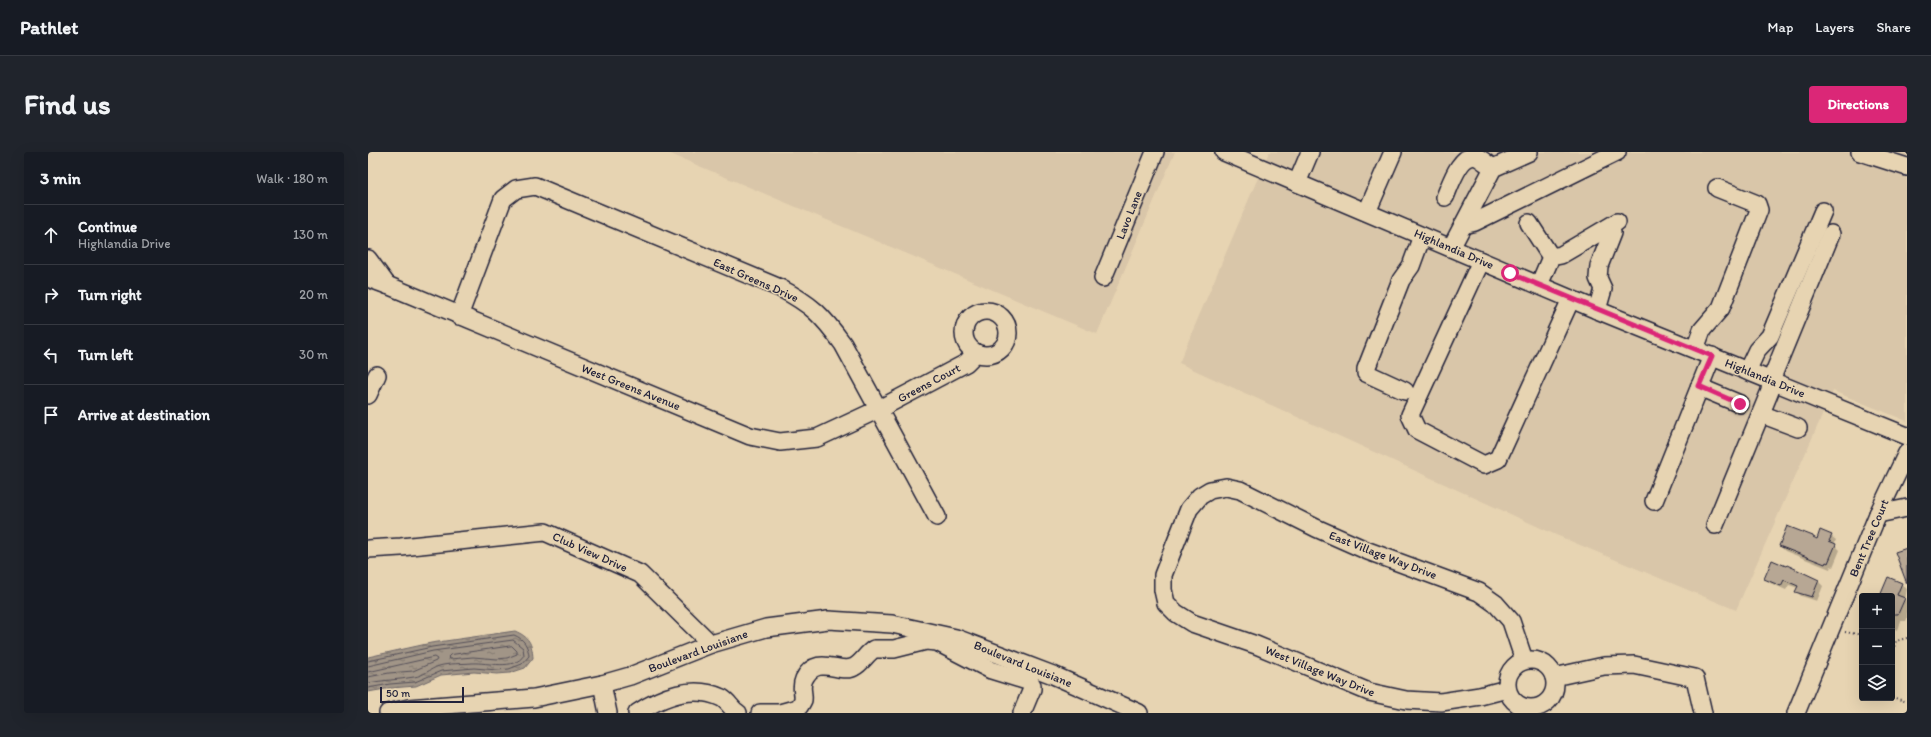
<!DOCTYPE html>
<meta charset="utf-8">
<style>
:root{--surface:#171b24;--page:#20242c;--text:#f1f3f6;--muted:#9ea1a6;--line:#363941;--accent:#db2777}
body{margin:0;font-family:Itim,sans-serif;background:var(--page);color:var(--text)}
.controls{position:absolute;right:12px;bottom:12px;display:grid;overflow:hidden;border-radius:4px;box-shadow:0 4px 16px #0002}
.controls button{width:36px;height:36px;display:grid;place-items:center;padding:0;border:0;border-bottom:1px solid var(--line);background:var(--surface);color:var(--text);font:20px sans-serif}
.scale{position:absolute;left:12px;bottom:10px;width:84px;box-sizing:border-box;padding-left:4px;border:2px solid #22223b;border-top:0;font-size:11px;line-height:14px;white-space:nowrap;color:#22223b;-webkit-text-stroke:3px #e7d4b2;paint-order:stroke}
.stop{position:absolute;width:12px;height:12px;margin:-9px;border:3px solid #db2777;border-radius:50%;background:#fff}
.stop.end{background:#db2777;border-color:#fff;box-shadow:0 1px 4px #0008}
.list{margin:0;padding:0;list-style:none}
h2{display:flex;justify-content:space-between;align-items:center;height:52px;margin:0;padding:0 16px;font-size:17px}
h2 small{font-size:13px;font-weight:400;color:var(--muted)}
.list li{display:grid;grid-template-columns:26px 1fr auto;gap:12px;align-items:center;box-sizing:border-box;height:60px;padding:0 16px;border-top:1px solid var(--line)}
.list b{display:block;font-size:15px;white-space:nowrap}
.list p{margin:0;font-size:13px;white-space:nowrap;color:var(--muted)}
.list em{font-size:13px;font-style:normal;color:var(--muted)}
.icon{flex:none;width:22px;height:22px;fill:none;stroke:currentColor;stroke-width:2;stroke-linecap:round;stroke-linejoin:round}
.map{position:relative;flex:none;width:1539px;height:561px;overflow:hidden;border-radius:4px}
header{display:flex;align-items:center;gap:24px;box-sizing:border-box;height:56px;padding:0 20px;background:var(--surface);border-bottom:1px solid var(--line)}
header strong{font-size:19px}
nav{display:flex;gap:22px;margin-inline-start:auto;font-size:14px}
.intro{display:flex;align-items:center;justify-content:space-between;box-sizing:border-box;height:96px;padding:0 24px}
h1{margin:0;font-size:28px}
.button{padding:10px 18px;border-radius:4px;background:var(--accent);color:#fff;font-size:14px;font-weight:700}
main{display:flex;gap:24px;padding:0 24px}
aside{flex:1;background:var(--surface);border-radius:4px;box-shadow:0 4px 16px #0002}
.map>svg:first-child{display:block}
.built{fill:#d9c6a9}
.water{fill:url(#water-ripples);stroke:#6e6769}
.shadow{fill:#0003}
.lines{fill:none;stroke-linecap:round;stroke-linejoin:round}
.shore{stroke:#555059;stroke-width:1}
.building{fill:#b7a794;stroke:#22223b}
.minor-casing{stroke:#22223b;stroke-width:20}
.path{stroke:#22223b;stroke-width:2;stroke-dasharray:1 3;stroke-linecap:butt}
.minor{stroke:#e7d4b2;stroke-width:17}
.route{stroke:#db2777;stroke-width:5}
.labels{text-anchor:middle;stroke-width:3;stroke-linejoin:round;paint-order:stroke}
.street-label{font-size:12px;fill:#22223b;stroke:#e7d4b2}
</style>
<header>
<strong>Pathlet</strong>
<nav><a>Map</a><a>Layers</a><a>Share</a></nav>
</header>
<div class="intro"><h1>Find us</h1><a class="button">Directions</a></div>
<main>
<aside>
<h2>3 min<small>Walk · 180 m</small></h2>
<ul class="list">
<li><svg class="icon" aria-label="ahead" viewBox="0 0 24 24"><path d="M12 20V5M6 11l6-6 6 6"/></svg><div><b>Continue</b><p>Highlandia Drive</p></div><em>130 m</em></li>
<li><svg class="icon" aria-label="right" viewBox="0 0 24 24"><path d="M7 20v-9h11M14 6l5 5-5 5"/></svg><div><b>Turn right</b></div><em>20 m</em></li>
<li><svg class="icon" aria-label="left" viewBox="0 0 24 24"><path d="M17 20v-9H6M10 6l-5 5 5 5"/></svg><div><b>Turn left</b></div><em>30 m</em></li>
<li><svg class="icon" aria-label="arrive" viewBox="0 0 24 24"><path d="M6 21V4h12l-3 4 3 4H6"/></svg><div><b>Arrive at destination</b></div></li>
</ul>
</aside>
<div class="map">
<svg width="1539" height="561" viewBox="0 0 1539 561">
<defs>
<pattern id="water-ripples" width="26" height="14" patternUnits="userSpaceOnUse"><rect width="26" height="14" fill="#a19587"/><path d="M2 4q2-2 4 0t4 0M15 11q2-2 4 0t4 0" fill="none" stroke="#837970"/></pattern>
</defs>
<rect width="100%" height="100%" fill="#e7d4b2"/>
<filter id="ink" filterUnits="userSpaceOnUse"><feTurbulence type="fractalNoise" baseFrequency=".025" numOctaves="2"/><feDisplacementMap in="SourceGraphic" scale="8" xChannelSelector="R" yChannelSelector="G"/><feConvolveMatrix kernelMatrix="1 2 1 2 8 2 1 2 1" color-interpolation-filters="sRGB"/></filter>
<g filter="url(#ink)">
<!-- built -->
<g class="built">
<path d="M298 0H807L729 182Z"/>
<path d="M901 0H1539V269L1465 239 1368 458 1188 383 811 211Z"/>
</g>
<!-- water -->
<path class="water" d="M147 479C161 485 164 491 165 506L157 516 142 521 129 522 106 520 73 523 48 534 23 536 0 540V505L63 491Z"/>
<!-- shadow -->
<g class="shadow">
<path d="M1463 384 1468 388 1466 392 1472 398 1465 415 1463 414 1462 417 1417 399 1412 394 1445 385 1449 388Z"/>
<path d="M1397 426 1450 429 1455 434 1449 449 1433 444 1428 439 1430 436 1421 433 1418 438 1402 431Z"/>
<path d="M1533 432 1539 437 1537 448 1539 449V467L1538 469H1533L1530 478 1524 476V444H1513Z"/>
</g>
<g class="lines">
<!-- shore -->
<g class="shore">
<path d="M144 494 149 499V502L139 506 129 507 105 505 82 507 80 505 82 503Z"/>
<path d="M0 509 64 495 146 483C156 487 160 494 161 504L154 512 141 517 129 518 106 516 73 519 47 530 22 532 0 536"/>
<path d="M0 514 65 499 145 488 155 496 156 503C146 519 120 510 104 511 94 512 81 511 71 514 62 517 55 524 46 525 30 528 15 528 0 531"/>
<path d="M0 520 66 505 69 507 68 509 45 519 21 521 0 525"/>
</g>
</g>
<!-- building -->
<g class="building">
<path d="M1419 374 1445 384V385L1449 387 1452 378 1464 383 1461 389 1468 392 1460 411 1458 410 1457 412 1411 394Z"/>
<path d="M1539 396V432L1527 400Z"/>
<path d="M1404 408 1418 414 1419 413 1451 428 1444 445 1427 440 1430 434 1416 428 1413 434 1396 427Z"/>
<path d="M1520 425 1534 431 1529 443 1537 446 1530 462H1526L1524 466V444H1512Z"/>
</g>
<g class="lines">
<defs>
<g id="minor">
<path d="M856 0 1229 158 1539 284"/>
<path d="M1492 0 1539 15"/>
<path d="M929 31 942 0"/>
<path d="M1077 45C1082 34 1092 0 1109 5 1114 7 1120 13 1125 16"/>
<path d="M999 60 1025 0"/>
<path d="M1161 71 1183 105 1171 133"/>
<path d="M1095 73 1107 70 1249 0"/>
<path d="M1083 96 1125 16 1161 0"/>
<path d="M1183 105 1193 103 1249 70"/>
<path d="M0 107 19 133 0 126"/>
<path d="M1113 109 1042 263 1049 278 1116 313 1130 307 1203 147"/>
<path d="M735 126 787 0"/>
<path d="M19 133 382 284 412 290 449 286 511 257 598 211 608 201"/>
<path d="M1229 158 1235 137 1230 126 1231 114 1244 81"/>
<circle cx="618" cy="181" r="22"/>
<path d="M91 164 135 47 148 37 167 34 412 136C444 153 454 163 475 192L569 365"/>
<path d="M1327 197 1334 178 1353 156 1391 58 1389 52 1349 36"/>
<path d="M1379 219 1389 198 1402 184 1455 59"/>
<path d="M1331 235 1372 252"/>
<path d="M1037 239 998 221V217L1033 128 1043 114 1054 84"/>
<path d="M0 243 9 223"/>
<path d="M1393 262 1430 276"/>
<path d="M1286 349 1344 204"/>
<path d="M1510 362 1539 356"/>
<path d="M1347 373 1402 239 1403 228 1463 82"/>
<path d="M0 397 33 395 177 380 272 422 343 492"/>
<circle cx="1163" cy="532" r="24"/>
<path d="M1186 525 1236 514 1266 513 1327 526 1335 561"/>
<path d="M234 532 240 561"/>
<path d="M1139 537 1112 544 1073 550 1038 548 1001 540 888 493 824 471 808 461 798 451 795 438V423L821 357 832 344 842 338 858 335 872 338 948 376 1000 399 1111 440 1128 452 1143 469 1156 508"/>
<path d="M20 561 41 556 166 546 234 532 262 524 343 492 398 476 460 468 524 472 588 486 685 523 771 561"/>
<path d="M269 561C293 545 325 532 354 546 361 550 363 557 370 561"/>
<path d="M392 561H409"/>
<path d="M412 561 430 556C432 554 434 550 435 548 436 540 432 536 436 527 449 501 472 523 486 515 494 511 498 502 506 497H526L558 489 569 490 623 518 662 530 664 533V537L654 561"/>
<path d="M1428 561 1510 362 1539 301"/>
</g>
</defs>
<!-- minor casing -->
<use href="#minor" class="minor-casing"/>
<!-- path -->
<g class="path">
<path d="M1477 480 1494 483"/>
<path d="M1524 502 1528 489 1539 486"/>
<path d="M1524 545 1539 550"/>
</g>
<!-- minor -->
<use href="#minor" class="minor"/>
</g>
</g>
<g class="lines" filter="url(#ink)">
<!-- route -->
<path class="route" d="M1142 121 1344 204 1331 234 1372 252"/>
</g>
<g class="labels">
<!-- street labels -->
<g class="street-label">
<text transform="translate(761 63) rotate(-68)" y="4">Lavo Lane</text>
<text transform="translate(1086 97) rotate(23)" y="4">Highlandia Drive</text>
<text transform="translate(388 128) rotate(24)" y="4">East Greens Drive</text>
<text transform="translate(1397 226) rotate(22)" y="4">Highlandia Drive</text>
<text transform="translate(561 231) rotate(-28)" y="4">Greens Court</text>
<text transform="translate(263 235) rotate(22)" y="4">West Greens Avenue</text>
<text transform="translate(1501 386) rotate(-67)" y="4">Bent Tree Court</text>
<text transform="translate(222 400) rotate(24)" y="4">Club View Drive</text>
<text transform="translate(1015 403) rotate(21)" y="4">East Village Way Drive</text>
<text transform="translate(330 499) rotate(-20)" y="4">Boulevard Louisiane</text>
<text transform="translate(655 512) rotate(22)" y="4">Boulevard Louisiane</text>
<text transform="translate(952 519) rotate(22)" y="4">West Village Way Drive</text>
</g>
</g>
</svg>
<div class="controls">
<button>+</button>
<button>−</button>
<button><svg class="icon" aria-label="layers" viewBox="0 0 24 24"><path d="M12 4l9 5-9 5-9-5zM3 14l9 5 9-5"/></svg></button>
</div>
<div class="scale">50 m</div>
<div class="stop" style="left:1142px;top:121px"></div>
<div class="stop end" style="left:1372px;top:252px"></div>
</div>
</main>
